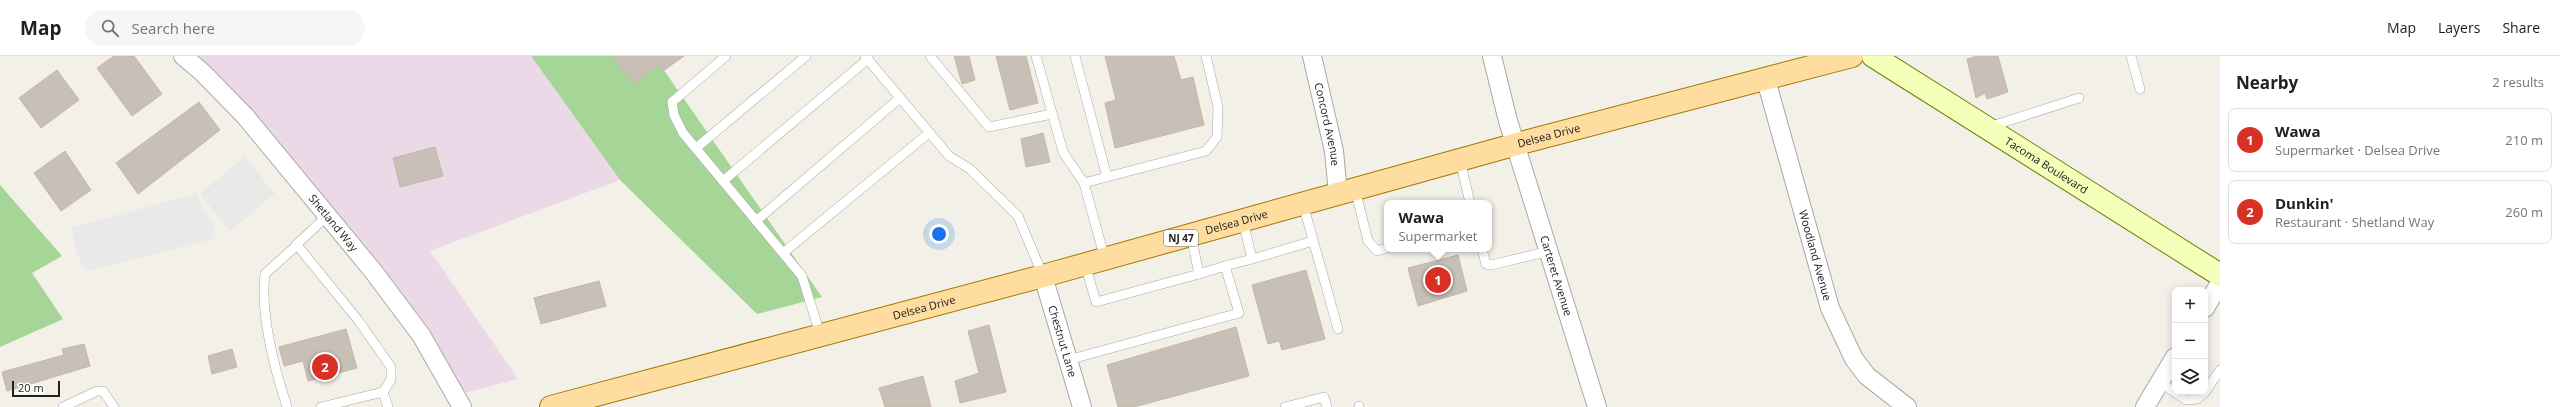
<!DOCTYPE html>
<meta charset="utf-8">
<style>
:root{--surface:#fff;--page:#f6f6f6;--text:#202124;--muted:#757577;--line:#e0e0e0;--accent:#d93025}
body{margin:0;font-family:"Open Sans",sans-serif;background:var(--page);color:var(--text)}
.controls{position:absolute;right:12px;bottom:12px;display:grid;overflow:hidden;border-radius:8px;box-shadow:0 2px 10px #0003}
.controls button{width:36px;height:36px;display:grid;place-items:center;padding:0;border:0;border-bottom:1px solid var(--line);background:var(--surface);color:var(--text);font:20px sans-serif}
.scale{position:absolute;left:12px;bottom:10px;width:48px;box-sizing:border-box;padding-left:4px;border:2px solid #212121;border-top:0;font-size:11px;line-height:14px;white-space:nowrap;color:#212121;-webkit-text-stroke:3px #fff;paint-order:stroke}
.you{position:absolute;left:939px;top:178px;width:14px;height:14px;margin:-10px;border:3px solid #fff;border-radius:50%;background:#1a73e8;box-shadow:0 0 0 6px #1a73e833}
.badge{display:grid;place-items:center;width:26px;height:26px;border-radius:50%;background:var(--accent);color:#fff;font-size:13px;font-weight:700}
.pin{position:absolute;translate:-50% -50%;border:2px solid #fff;box-shadow:0 1px 4px #0006}
.popup{position:absolute;left:1384px;top:144px;width:108px;height:52px;box-sizing:border-box;display:grid;place-content:center;border-radius:8px;background:var(--surface);filter:drop-shadow(0 1px 3px #0005);font-size:13px;white-space:nowrap;color:var(--muted)}
.popup b{font-size:15px;color:var(--text)}
.popup::after{content:'';position:absolute;left:50%;top:100%;margin-left:-8px;border:8px solid transparent;border-top-color:var(--surface)}
.list{margin:0;padding:0;list-style:none}
h2{display:flex;justify-content:space-between;align-items:center;height:52px;margin:0;padding:0 16px;font-size:17px}
h2 small{font-size:13px;font-weight:400;color:var(--muted)}
.list li{display:grid;grid-template-columns:26px 1fr auto;gap:12px;align-items:center;box-sizing:border-box;height:64px;margin:0 8px 8px;padding:0 8px;border:1px solid var(--line);border-radius:8px}
.list b{display:block;font-size:15px;white-space:nowrap}
.list p{margin:0;font-size:13px;white-space:nowrap;color:var(--muted)}
.list em{font-size:13px;font-style:normal;color:var(--muted)}
.icon{flex:none;width:22px;height:22px;fill:none;stroke:currentColor;stroke-width:2;stroke-linecap:round;stroke-linejoin:round}
.map{position:relative;flex:none;width:2220px;height:351px;overflow:hidden}
header{display:flex;align-items:center;gap:24px;box-sizing:border-box;height:56px;padding:0 20px;background:var(--surface);border-bottom:1px solid var(--line)}
header strong{font-size:19px}
nav{display:flex;gap:22px;margin-inline-start:auto;font-size:14px}
.search{width:280px;height:36px;background:var(--page);display:flex;align-items:center;gap:10px;box-sizing:border-box;padding:0 14px;border-radius:22px;color:var(--muted);font-size:15px}
main{display:flex}
aside{flex:1;background:var(--surface)}
.map>svg:first-child{display:block}
.industrial{fill:#ecd9e7}
.forest{fill:#a5d698}
.parking{fill:#e9e9e9}
.building{fill:#c8bfb6;stroke:#c6b7a8}
.lines{fill:none;stroke-linecap:round;stroke-linejoin:round}
.lane-casing{stroke:#a8a8a8;stroke-width:10}
.street-casing{stroke:#a8a8a8;stroke-width:20}
.secondary-casing{stroke:#688100;stroke-width:24}
.primary-casing{stroke:#9f7700;stroke-width:24}
.lane{stroke:#fff;stroke-width:9}
.street{stroke:#fff;stroke-width:18}
.secondary{stroke:#f6ffb9;stroke-width:22}
.primary{stroke:#ffdda0;stroke-width:22}
.labels{text-anchor:middle;stroke-width:4;stroke-linejoin:round;paint-order:stroke}
.shield{fill:#fff;stroke:#646464;stroke-width:1}
.shield-label{font-size:10px;font-weight:bold;fill:#212121}
.street-label{font-size:11px;fill:#212121;stroke:#fff}
</style>
<header>
<strong>Map</strong>
<div class="search"><svg class="icon" aria-label="search" viewBox="0 0 24 24"><circle cx="10" cy="10" r="6"/><path d="M15 15l6 6"/></svg>Search here</div>
<nav><a>Map</a><a>Layers</a><a>Share</a></nav>
</header>
<main>
<div class="map">
<svg width="2220" height="351" viewBox="0 0 2220 351">
<rect width="100%" height="100%" fill="#f2f0e7"/>
<!-- industrial -->
<path class="industrial" d="M181 0H531L620 124 430 195 518 323 453 340 269 84Z"/>
<!-- forest -->
<g class="forest">
<path d="M531 0H654L822 241 757 258 620 124Z"/>
<path d="M0 129 62 200 32 217 63 263 0 291Z"/>
</g>
<!-- parking -->
<g class="parking">
<path d="M245 100 275 138 230 175 200 138Z"/>
<path d="M197 138 202 152 213 167 216 182 86 215 77 198 71 171Z"/>
</g>
<!-- building -->
<g class="building">
<path d="M114 0H134L162 38 132 60 97 12Z"/>
<path d="M613 0H684L663 15 659 9 633 28Z"/>
<path d="M954 0H969L975 24 962 28Z"/>
<path d="M996 0H1026L1038 47 1010 54Z"/>
<path d="M1105 0H1174L1181 24 1193 21 1204 69 1115 92 1105 47 1116 44Z"/>
<path d="M1978 0H1998L2008 36 1987 43 1985 37 1976 42 1967 3Z"/>
<path d="M57 14 79 44 41 72 19 42Z"/>
<path d="M199 46 220 74 138 138 116 107Z"/>
<path d="M1043 77 1050 106 1026 111 1021 83Z"/>
<path d="M435 91 443 120 400 131 393 102Z"/>
<path d="M65 95 91 134 61 155 34 117Z"/>
<path d="M1458 199 1467 235 1418 250 1408 212Z"/>
<path d="M1306 214 1325 283 1282 294 1279 285 1268 288 1252 229Z"/>
<path d="M599 225 606 250 541 268 534 242Z"/>
<path d="M989 269 1006 336 960 347 955 325 979 317 968 275Z"/>
<path d="M1236 271 1249 320 1134 351H1118L1107 309Z"/>
<path d="M346 273 357 312 308 325 303 305 284 310 279 291Z"/>
<path d="M84 288 90 310 7 335 2 316 64 299 62 293Z"/>
<path d="M232 293 237 311 212 318 208 300Z"/>
<path d="M923 320 931 351H885L879 332Z"/>
</g>
<g class="lines">
<defs>
<g id="lane">
<path d="M726 0 672 46 674 59 683 77 802 220 820 278"/>
<path d="M865 0 949 100 970 113 1018 160 1043 220"/>
<path d="M930 0 989 71 1052 58"/>
<path d="M1036 0 1063 96 1084 127 1105 203"/>
<path d="M1075 0 1107 121"/>
<path d="M2131 0 2140 33"/>
<path d="M1989 71 2079 42"/>
<path d="M696 92 806 0"/>
<path d="M1460 104 1470 147"/>
<path d="M723 125 868 3"/>
<path d="M1084 127 1206 95 1217 81 1218 51 1206 0"/>
<path d="M1355 133 1368 185 1377 195 1387 192"/>
<path d="M1303 148 1338 273"/>
<path d="M756 165 900 42"/>
<path d="M296 189 327 160"/>
<path d="M1482 193 1486 208 1491 209 1550 195"/>
<path d="M783 197 929 77"/>
<path d="M1252 203 1313 185"/>
<path d="M1085 208 1096 246 1199 218"/>
<path d="M1225 210 1252 203 1243 165"/>
<path d="M1068 304 1239 257 1225 210 1199 218 1191 179"/>
<path d="M2160 326 2186 344 2197 343 2205 336"/>
<path d="M383 336 388 351"/>
<path d="M2205 336 2220 314"/>
<path d="M1359 350V351"/>
<path d="M63 351 97 335H103L114 351"/>
<path d="M287 351C274 311 260 259 265 218L297 189 358 264 391 311V324L383 336 321 351"/>
<path d="M1285 351 1324 341 1327 351"/>
</g>
<g id="street">
<path id="s1" d="M183 0 203 17 245 60 373 215 421 279 462 351"/>
<path id="s2" d="M1312 0 1334 95 1338 138"/>
<path id="s3" d="M1492 0 1508 65 1597 351"/>
<path id="s4" d="M1766 24 1830 252 1854 303 1867 320 1907 351"/>
<path id="s5" d="M1043 220 1082 351"/>
<path d="M2205 252 2220 227"/>
<path d="M2145 351 2175 301"/>
</g>
<g id="secondary">
<path id="s6" d="M1873 0 2220 219"/>
</g>
<g id="primary">
<path id="s7" d="M551 351 1043 220 1517 88 1852 0"/>
</g>
</defs>
<!-- lane casing -->
<use href="#lane" class="lane-casing"/>
<!-- street casing -->
<use href="#street" class="street-casing"/>
<!-- secondary casing -->
<use href="#secondary" class="secondary-casing"/>
<!-- primary casing -->
<use href="#primary" class="primary-casing"/>
<!-- lane -->
<use href="#lane" class="lane"/>
<!-- street -->
<use href="#street" class="street"/>
<!-- secondary -->
<use href="#secondary" class="secondary"/>
<!-- primary -->
<use href="#primary" class="primary"/>
</g>
<g class="labels">
<!-- shield labels -->
<rect class="shield" x="1164" y="174" width="34" height="16" rx="3"/>
<g class="shield-label">
<text x="1181" y="186">NJ 47</text>
</g>
<!-- street labels -->
<g class="street-label">
<text dy="4" stroke="none"><textPath href="#s2" startOffset="70">Concord Avenue</textPath></text>
<text dy="4" stroke="none"><textPath href="#s7" startOffset="1034">Delsea Drive</textPath></text>
<text dy="4" stroke="none"><textPath href="#s6" startOffset="205">Tacoma Boulevard</textPath></text>
<text dy="4" stroke="none"><textPath href="#s7" startOffset="710">Delsea Drive</textPath></text>
<text dy="4" stroke="none"><textPath href="#s1" startOffset="225">Shetland Way</textPath></text>
<text dy="4" stroke="none"><textPath href="#s4" startOffset="182">Woodland Avenue</textPath></text>
<text dy="4" stroke="none"><textPath href="#s3" startOffset="229">Carteret Avenue</textPath></text>
<text dy="4" stroke="none"><textPath href="#s7" startOffset="386">Delsea Drive</textPath></text>
<text dy="4" stroke="none"><textPath href="#s5" startOffset="68">Chestnut Lane</textPath></text>
</g>
</g>
</svg>
<div class="controls">
<button>+</button>
<button>−</button>
<button><svg class="icon" aria-label="layers" viewBox="0 0 24 24"><path d="M12 4l9 5-9 5-9-5zM3 14l9 5 9-5"/></svg></button>
</div>
<div class="scale">20 m</div>
<div class="you"></div>
<div class="pin badge" style="left:1438px;top:224px">1</div>
<div class="popup"><b>Wawa</b>Supermarket</div>
<div class="pin badge" style="left:325px;top:311px">2</div>
</div>
<aside>
<h2>Nearby<small>2 results</small></h2>
<ul class="list">
<li><span class="badge">1</span><div><b>Wawa</b><p>Supermarket · Delsea Drive</p></div><em>210 m</em></li>
<li><span class="badge">2</span><div><b>Dunkin'</b><p>Restaurant · Shetland Way</p></div><em>260 m</em></li>
</ul>
</aside>
</main>
